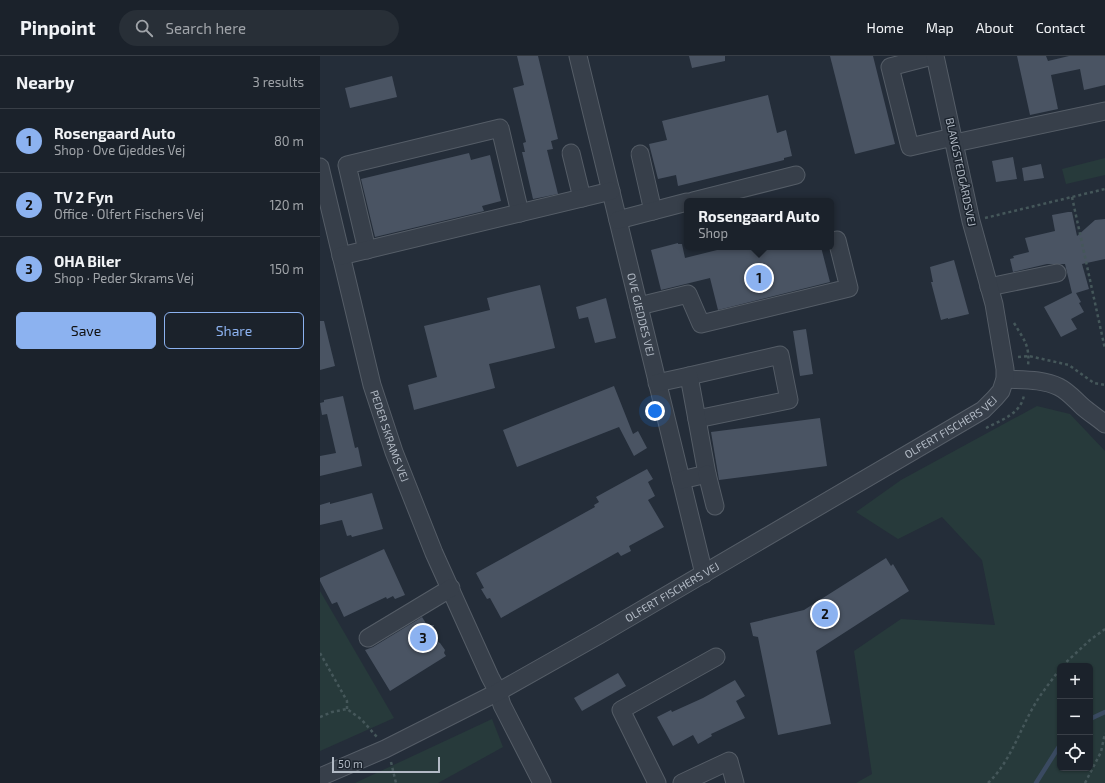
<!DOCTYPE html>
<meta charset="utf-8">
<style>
:root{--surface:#1b222b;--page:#282f37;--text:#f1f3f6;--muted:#a0a4a9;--line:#393f47;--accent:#8cb2f0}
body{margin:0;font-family:"Exo 2",sans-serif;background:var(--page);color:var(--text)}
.controls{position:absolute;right:12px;bottom:12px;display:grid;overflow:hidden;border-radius:6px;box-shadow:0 1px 3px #0004}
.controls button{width:36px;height:36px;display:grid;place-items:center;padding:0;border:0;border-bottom:1px solid var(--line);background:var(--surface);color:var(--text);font:20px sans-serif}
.scale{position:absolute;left:12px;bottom:10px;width:108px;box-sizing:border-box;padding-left:4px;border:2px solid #b2bac5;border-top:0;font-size:11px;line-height:14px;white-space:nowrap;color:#b2bac5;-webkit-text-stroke:3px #1c242e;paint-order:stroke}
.you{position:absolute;left:335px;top:355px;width:14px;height:14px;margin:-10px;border:3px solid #fff;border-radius:50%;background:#1a73e8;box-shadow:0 0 0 6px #1a73e833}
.badge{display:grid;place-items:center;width:26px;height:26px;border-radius:50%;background:var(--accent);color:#111;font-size:13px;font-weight:700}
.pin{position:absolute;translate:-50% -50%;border:2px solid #fff;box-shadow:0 1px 4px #0006}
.popup{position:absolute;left:364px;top:142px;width:150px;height:52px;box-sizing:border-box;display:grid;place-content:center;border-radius:6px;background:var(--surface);filter:drop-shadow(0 1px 3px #0005);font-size:13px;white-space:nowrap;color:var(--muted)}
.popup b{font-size:15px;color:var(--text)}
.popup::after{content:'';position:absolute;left:50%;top:100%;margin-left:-8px;border:8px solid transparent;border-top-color:var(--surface)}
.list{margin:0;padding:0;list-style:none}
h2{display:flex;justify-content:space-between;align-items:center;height:52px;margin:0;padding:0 16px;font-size:17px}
h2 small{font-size:13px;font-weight:400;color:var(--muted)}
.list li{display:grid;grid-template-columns:26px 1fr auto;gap:12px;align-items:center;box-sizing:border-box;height:64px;padding:0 16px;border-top:1px solid var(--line)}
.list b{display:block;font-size:15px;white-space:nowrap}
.list p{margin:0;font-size:13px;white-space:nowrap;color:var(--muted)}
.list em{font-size:13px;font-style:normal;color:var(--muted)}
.actions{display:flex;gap:8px;padding:12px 16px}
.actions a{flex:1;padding:9px 0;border:1px solid var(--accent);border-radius:6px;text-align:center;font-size:14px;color:var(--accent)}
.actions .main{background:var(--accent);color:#111}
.icon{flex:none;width:22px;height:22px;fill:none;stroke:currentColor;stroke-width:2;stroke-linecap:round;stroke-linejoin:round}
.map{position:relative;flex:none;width:785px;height:727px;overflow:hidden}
header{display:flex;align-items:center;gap:24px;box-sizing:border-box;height:56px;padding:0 20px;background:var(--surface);border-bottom:1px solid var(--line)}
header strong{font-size:19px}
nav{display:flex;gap:22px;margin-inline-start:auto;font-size:14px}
.search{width:280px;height:36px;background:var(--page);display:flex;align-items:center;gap:10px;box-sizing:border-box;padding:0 14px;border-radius:22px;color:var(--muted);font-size:15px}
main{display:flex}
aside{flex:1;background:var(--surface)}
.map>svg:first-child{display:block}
.green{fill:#273a3b;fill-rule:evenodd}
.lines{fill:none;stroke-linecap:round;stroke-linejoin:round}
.stream{stroke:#3a4a61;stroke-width:4.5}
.building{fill:#4a5463}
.minor-casing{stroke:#555d67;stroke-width:19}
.path{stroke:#45575a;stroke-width:2.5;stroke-dasharray:3 3;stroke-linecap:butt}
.minor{stroke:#373f4a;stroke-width:17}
.labels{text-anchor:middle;stroke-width:3;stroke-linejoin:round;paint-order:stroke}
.street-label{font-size:11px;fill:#b2bac5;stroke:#1c242e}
</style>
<header>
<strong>Pinpoint</strong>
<div class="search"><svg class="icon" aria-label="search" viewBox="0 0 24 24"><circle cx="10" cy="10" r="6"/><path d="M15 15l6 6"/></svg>Search here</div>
<nav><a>Home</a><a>Map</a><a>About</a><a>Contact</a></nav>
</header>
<main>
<aside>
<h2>Nearby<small>3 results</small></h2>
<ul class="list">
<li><span class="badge">1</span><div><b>Rosengaard Auto</b><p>Shop · Ove Gjeddes Vej</p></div><em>80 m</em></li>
<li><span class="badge">2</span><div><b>TV 2 Fyn</b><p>Office · Olfert Fischers Vej</p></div><em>120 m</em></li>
<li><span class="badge">3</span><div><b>OHA Biler</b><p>Shop · Peder Skrams Vej</p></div><em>150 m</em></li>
</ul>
<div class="actions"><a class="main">Save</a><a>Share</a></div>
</aside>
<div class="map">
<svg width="785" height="727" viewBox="0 0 785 727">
<rect width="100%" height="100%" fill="#242d39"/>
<!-- green -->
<g class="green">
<path d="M785 102V119L746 128 742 113Z"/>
<path d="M717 350 750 358 785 395V727H536L552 718 534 595 581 563 675 569 662 504 622 461 578 483 536 456 581 424ZM740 610H770V712H740Z"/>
<path d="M0 535 74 662 0 695Z"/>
<path d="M172 663 183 691 118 727H35Z"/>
</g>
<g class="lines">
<!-- stream -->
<g class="stream">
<path d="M770 663 785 656"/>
<path d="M716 727 740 689"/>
</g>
</g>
<!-- building -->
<g class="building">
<path d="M197 0H218L238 83 231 85 233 93 227 94 238 138 213 143 202 96H205L203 87 206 86 193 32 204 29Z"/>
<path d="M369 0H405V5L372 12Z"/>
<path d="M510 0H553L575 88 535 98Z"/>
<path d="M697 0H726L728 5 749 0H785V29L764 34 760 13 731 19 738 53 710 59Z"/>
<path d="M72 20 77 41 30 52 25 32Z"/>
<path d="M448 39 457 77 466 74 472 100 464 102V104L358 130 356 119 338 123 329 88 347 84 342 65Z"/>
<path d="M149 97 151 104 170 99 181 145 162 150 164 155 55 181 41 123Z"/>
<path d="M693 101 697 123 676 126 672 105Z"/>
<path d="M721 108 724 122 704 125 702 112Z"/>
<path d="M748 156H752L757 180 775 164 785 163V203L762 208 769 233 756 237 761 246 759 247 764 256 751 263 757 273 741 281 724 251 752 237 745 208H727L693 216 690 203 694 202 693 200 709 196 705 182 735 175 732 159Z"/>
<path d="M358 187V188H362L365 202 409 191H443L444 194 458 191H501L510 226 398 254 390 222 341 234 331 194Z"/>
<path d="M634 204 649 258 628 263V262L621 264 611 226H613L610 211Z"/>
<path d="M220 229 235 292 169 308 175 332 94 354 88 329 117 321 104 270 170 254 167 242Z"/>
<path d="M286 242 296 282 275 287 268 261 259 263 256 251Z"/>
<path d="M0 265H4L15 310 0 314Z"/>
<path d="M486 273 493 318 480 320 473 275Z"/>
<path d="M294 330 313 378 318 375 327 392 314 400 299 371 197 411 183 374Z"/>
<path d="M23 340 35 392 38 391 42 410 0 420V400L16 397 7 358 2 359 0 347 4 346V344Z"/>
<path d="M500 362 507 410 399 424 391 376Z"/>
<path d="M327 413 333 423 328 426 335 440 328 444 344 471 309 490 311 495 301 500 298 496 181 562 170 542 167 543 161 533 164 532 156 517 275 451 274 449 279 446 276 441Z"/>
<path d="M52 437 63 473 32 481 31 479 27 480 22 464 0 469V449L10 446V448Z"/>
<path d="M64 493 85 539 75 543 73 540 67 543 66 541 24 561 17 546 12 548 0 525V522Z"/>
<path d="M566 502 571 510 573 508 589 535 496 595 511 668 458 679 438 581 433 580 430 567 484 554Z"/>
<path d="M102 561 107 569H114L111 576 118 586 120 587 125 594 124 597 126 600 70 635 45 594 53 591Z"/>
<path d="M298 617 306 630 262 655 254 642Z"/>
<path d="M415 624 425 640 416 645 425 662 391 678 392 680 378 688 373 679 353 690 337 661 351 654 352 656 383 642Z"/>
</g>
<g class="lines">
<defs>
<g id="minor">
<path id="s1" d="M258 0 384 518"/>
<path d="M612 0 570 11 590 91 633 81"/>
<path d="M635 87 785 55"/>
<path d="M251 97 262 142"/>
<path d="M320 98 333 155"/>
<path id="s2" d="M0 111 52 329 74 396 114 497 170 621 178 636 182 649 222 727"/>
<path d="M373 145 476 119"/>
<path d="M298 164 367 146"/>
<path d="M47 194 27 109 180 72 200 157"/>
<path d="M21 200 291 135"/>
<path d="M669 231 737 217"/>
<path d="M319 250 368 238 381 268 529 232 517 184"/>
<path d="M369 320 460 299 469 344 377 363"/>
<path d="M685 323C703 324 723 323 739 331 749 336 755 344 763 351 770 357 778 362 785 368"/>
<path d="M337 327 369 320 387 418 361 424"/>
<path d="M387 418 395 450"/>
<path d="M48 582 131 532"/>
<path id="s3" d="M0 721 65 693 178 636 279 579 663 354 675 342 681 335 685 323V313L674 248 651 165 615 0"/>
<path d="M337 727 301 654 396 601"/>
<path d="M362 727 409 705 415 727"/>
</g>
</defs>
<!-- minor casing -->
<use href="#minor" class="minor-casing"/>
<!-- path -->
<g class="path">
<path d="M752 141 785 293"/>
<path d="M665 162 785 133"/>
<path d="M694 267C704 284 710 289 708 310"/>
<path d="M698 301 709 300 749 309 774 327 785 329"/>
<path d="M666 372C681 364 701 358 704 339"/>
<path d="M0 597 27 645V653"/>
<path d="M742 610 770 584 785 573"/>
<path d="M0 661 12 656 27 653 41 663 57 681"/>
<path d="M71 706 76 727"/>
<path d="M668 727C691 705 699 675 715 648 722 636 732 624 740 613"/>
<path d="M765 727 781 696 785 677"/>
</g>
<!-- minor -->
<use href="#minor" class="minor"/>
</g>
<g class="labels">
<!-- street labels -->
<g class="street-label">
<text transform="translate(641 116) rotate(78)" y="4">BLANGSTEDGÅRDSVEJ</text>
<text dy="4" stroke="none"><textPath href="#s1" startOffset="266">OVE GJEDDES VEJ</textPath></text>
<text dy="4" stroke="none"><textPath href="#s3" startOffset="722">OLFERT FISCHERS VEJ</textPath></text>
<text dy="4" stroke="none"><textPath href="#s2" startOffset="278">PEDER SKRAMS VEJ</textPath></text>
<text dy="4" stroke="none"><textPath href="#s3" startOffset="398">OLFERT FISCHERS VEJ</textPath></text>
</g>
</g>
</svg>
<div class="controls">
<button>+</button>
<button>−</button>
<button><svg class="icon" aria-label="locate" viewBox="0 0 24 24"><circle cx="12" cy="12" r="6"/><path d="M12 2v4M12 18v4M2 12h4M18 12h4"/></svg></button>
</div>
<div class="scale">50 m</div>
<div class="you"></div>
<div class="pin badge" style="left:439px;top:222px">1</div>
<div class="popup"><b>Rosengaard Auto</b>Shop</div>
<div class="pin badge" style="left:505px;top:558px">2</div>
<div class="pin badge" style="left:103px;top:582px">3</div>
</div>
</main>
